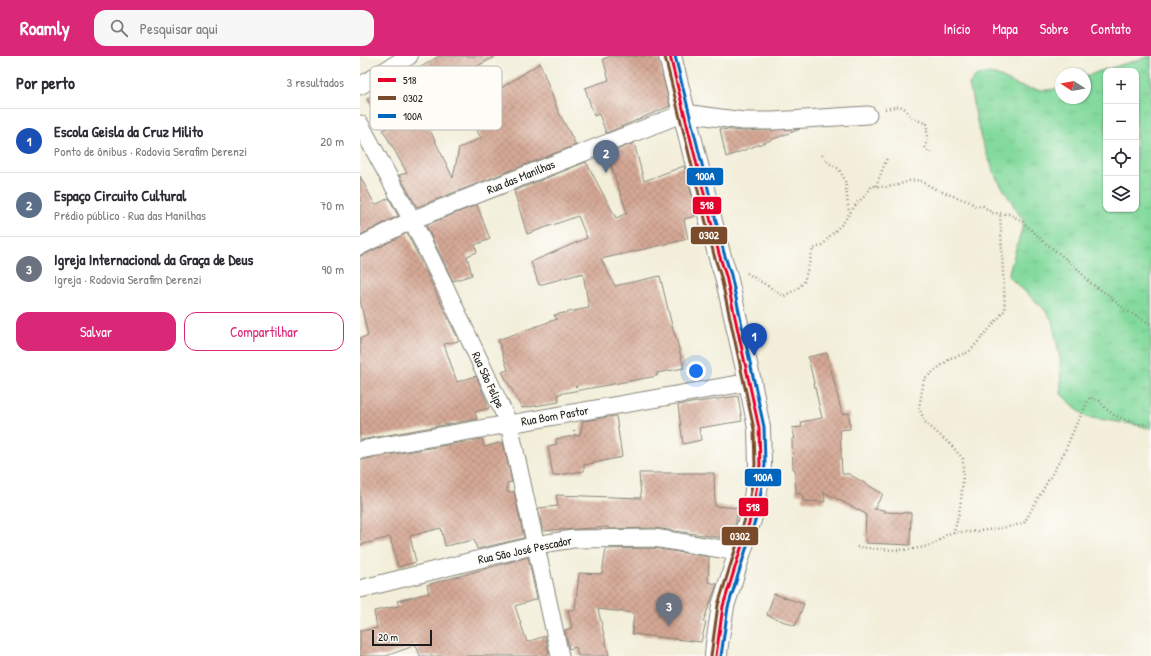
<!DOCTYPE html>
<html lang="pt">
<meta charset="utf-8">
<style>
:root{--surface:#fff;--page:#f7f7f7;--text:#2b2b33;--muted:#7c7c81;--line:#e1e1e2;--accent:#db2777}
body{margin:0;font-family:"Patrick Hand",sans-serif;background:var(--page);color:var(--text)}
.controls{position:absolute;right:12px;top:12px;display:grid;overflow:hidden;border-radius:8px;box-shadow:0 1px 3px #0004}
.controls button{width:36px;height:36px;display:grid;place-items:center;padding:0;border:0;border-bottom:1px solid var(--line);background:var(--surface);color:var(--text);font:20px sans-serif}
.compass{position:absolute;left:695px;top:12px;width:36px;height:36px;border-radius:50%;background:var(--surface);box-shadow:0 1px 3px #0004;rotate:281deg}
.scale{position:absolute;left:12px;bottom:10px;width:60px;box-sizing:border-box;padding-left:4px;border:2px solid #1c1c1c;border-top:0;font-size:11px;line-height:14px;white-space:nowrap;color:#1c1c1c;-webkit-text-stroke:3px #fdfcf7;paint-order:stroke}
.you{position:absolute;left:336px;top:315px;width:14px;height:14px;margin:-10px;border:3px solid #fff;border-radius:50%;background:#1a73e8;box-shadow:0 0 0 6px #1a73e833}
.badge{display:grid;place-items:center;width:26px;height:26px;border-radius:50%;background:var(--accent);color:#fff;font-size:13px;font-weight:700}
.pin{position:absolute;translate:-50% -33px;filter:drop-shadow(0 1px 2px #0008)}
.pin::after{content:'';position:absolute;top:21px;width:14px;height:12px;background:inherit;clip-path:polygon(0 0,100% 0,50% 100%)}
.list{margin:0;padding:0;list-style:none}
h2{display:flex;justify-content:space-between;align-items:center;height:52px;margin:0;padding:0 16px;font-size:17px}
h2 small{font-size:13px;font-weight:400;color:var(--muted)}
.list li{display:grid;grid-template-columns:26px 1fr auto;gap:12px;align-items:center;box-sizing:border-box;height:64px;padding:0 16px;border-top:1px solid var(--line)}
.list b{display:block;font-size:15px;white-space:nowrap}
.list p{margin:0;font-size:13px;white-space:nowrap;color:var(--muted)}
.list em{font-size:13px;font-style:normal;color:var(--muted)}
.actions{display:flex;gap:8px;padding:12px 16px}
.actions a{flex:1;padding:9px 0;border:1px solid var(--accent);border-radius:12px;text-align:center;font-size:14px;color:var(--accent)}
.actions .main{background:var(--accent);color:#fff}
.icon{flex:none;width:22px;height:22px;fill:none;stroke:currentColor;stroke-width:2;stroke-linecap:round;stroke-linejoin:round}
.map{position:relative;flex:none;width:791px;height:600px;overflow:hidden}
header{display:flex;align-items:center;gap:24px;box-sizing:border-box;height:56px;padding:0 20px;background:var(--accent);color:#fff}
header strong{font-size:19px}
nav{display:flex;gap:22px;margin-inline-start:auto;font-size:14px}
.search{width:280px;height:36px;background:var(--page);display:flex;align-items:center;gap:10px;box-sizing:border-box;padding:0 14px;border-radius:12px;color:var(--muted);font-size:15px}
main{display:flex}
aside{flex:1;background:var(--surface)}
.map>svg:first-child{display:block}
.grass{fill:url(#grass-tufts);stroke:#507b5d;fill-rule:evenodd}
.building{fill:url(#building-cross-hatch);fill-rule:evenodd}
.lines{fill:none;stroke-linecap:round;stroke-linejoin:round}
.minor-casing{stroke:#87857a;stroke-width:19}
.secondary-casing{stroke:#87857a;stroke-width:24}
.path{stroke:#87857a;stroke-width:2.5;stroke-dasharray:1 3;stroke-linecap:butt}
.minor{stroke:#fff;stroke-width:17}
.secondary{stroke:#fff;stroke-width:22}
.bus-1-casing{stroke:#fdfcf7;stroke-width:6}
.bus-2-casing{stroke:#fdfcf7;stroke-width:6}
.bus-3-casing{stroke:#fdfcf7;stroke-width:6}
.bus-1{stroke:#e4002b;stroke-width:3}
.bus-2{stroke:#7a4b2a;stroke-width:3}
.bus-3{stroke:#0065bd;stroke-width:3}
.labels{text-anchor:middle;stroke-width:3;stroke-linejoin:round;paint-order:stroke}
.street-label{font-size:12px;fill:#1c1c1c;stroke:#fdfcf7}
.key{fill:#fdfcf7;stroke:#bab9b5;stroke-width:1}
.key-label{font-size:11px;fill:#1c1c1c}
.line-badge{stroke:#fdfcf7;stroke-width:1.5}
.badge-label{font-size:11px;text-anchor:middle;font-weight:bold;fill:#fff}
</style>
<header>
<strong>Roamly</strong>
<div class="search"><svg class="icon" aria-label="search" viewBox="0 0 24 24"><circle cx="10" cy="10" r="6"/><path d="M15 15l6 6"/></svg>Pesquisar aqui</div>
<nav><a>Início</a><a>Mapa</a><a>Sobre</a><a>Contato</a></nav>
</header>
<main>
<aside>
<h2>Por perto<small>3 resultados</small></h2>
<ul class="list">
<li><span class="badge" style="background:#1a4fb4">1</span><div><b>Escola Geisla da Cruz Milito</b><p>Ponto de ônibus · Rodovia Serafim Derenzi</p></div><em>20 m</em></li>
<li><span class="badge" style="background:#5c6f8a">2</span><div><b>Espaço Circuito Cultural</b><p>Prédio público · Rua das Manilhas</p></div><em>70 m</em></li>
<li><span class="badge" style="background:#6b7280">3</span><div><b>Igreja Internacional da Graça de Deus</b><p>Igreja · Rodovia Serafim Derenzi</p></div><em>90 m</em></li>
</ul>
<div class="actions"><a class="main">Salvar</a><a>Compartilhar</a></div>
</aside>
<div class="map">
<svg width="791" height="600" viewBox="0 0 791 600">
<defs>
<pattern id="grass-tufts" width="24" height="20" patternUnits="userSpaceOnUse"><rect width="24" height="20" fill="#84da9e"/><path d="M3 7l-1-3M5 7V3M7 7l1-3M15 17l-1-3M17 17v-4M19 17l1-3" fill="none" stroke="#71ba88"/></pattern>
<pattern id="building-cross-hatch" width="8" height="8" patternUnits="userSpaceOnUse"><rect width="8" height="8" fill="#d4a794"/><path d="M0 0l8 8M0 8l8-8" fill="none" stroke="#b58f7f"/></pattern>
</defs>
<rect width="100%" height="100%" fill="#fdfcf7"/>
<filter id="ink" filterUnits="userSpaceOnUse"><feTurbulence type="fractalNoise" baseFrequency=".025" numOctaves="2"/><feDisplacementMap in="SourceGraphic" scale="8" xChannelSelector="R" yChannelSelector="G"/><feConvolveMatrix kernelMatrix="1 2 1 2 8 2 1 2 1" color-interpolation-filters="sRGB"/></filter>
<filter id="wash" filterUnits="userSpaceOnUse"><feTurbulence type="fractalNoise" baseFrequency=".012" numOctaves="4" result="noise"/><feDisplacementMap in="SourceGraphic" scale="16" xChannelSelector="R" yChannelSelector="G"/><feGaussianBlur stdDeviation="0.9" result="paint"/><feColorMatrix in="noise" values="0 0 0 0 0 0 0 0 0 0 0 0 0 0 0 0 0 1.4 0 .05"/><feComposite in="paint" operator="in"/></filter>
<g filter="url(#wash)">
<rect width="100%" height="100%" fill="#f2eed9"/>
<!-- grass -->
<path class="grass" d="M791 0V373L778 369 726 361 701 338 700 302 692 264 683 252 648 220 664 166 636 121 621 83 609 28C624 8 641 22 657 29 670 34 689 36 701 31V42H725V21L740 15ZM746 15H776V153H746Z"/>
<g id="blocks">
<!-- building -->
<g class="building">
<path d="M79 0H136L110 14 124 43 180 7 197 53 216 89 57 151 39 119 47 117 23 74 27 72 7 43 38 22 52 15 53 16ZM109 40 106 55 121 82 99 92 93 122 67 68Z"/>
<path d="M251 0H298L310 50 246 77 239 58 234 60 225 32 249 24 243 3Z"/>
<path d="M360 73 383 75 440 73 366 101Z"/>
<path d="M274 87 284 125 324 110 333 143 335 160 324 163 328 183 241 203 255 230 300 220 314 278H315L324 312 297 317V320L198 338 199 346 162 352 142 316 148 314 138 284 197 263 194 259 229 252 223 217 179 229 171 206 227 182 218 160 167 178 154 135 226 106 256 162 267 157 247 98Z"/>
<path d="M0 120 15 149 29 142 38 160 0 179Z"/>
<path d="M117 149 130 183 115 189 117 196 107 200 112 219 93 225 66 169Z"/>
<path d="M47 177 99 285 84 288 97 326 116 320 129 352 115 356 117 363 0 384V282L8 280 0 244V200L4 199Z"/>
<path d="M467 297 482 358 489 357 490 373 480 374 482 418H489L523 438 514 453 524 454V456L551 457 550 489 506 487V481H505L506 458 464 436 465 446 443 445V438H436L435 413H433L432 383 435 382 432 372 442 371 441 366 462 362 448 301Z"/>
<path d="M378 340 382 365 339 372 341 384 323 388 318 349Z"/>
<path d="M256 360 262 401 224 409V415L193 420 188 390 197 388 196 383 220 379 223 365Z"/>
<path d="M122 383 124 391 143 386 152 426 147 427V436H154L164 482 117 493 114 484 85 490 81 472 50 480 56 506 38 511 30 481 0 489V404Z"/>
<path d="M279 417H354L355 450 378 452 376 465 371 483 294 472 248 473V471L204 474V473L183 475 178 452 198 450 196 439 281 442Z"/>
<path d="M293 492 349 501 348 526 357 528 343 566H346L341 586 272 578 274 557 238 553 249 600H218L216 591 209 593 205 574 212 572 208 554H215L219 517 242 518 246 493Z"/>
<path d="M168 501 177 543 155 550 167 586 185 580 189 598 184 600H60L56 589 26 600H0V575L17 572 14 555 39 550 37 545 69 537 67 529Z"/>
<path d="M414 538 444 548 435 570 407 559Z"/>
</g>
</g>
</g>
<g filter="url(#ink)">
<use href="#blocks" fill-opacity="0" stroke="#87857a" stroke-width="1"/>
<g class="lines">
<defs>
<g id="minor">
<path d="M0 30 49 0"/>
<path d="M0 68 52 164 86 233 149 368 200 600"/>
<path d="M0 190 52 164 324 57 383 65H413L508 59"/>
<path d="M0 394 390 326"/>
<path d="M0 533 176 489 213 483 294 482 380 496"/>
</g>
<path id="secondary" d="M310 0 359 198 366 220 390 326 399 372 400 409 393 454 363 550 357 588 356 600"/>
</defs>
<!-- minor casing -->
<use href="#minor" class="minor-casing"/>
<!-- secondary casing -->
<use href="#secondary" class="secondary-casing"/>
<!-- path -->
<g class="path">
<path d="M525 53 540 50 545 53 552 62 567 68V83L565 91 568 96 573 97"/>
<path d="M462 99 469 107 479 113 485 124 489 157"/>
<path d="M516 130 527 102"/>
<path d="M387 217 424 240 437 233 444 226 453 193 463 189 469 181 483 167 497 147 505 140 512 130 527 131 538 129 549 125 559 124 577 134 610 146 615 150H623L632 157 649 158 662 165 683 185 715 210 729 226 747 238 765 254 791 268"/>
<path d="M216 330 218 338"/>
<path d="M214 374 215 382"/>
<path d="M593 478C602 452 603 430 603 403L591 389 565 366 559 352 564 323 591 302 609 296 631 271 645 254 640 157"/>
<path d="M497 491C521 493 552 498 575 487 580 485 583 480 588 478 594 476 603 476 609 476 628 474 646 472 664 467L705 395 715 371 730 341 740 345 745 352 754 359 776 368H791"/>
</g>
<!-- minor -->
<use href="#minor" class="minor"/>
<!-- secondary -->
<use href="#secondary" class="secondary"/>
<defs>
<path id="bus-1" d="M310 0 359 198 366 220 399 372 400 409 393 454 363 550 356 600"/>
<path id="bus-2" d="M305 1 354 199 361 221 394 373 395 409 388 453 358 549 351 600"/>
<path id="bus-3" d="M315 0 364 197 371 219 404 371 405 409 398 455 368 551 361 600"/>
</defs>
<!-- bus-1 casing -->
<use href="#bus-1" class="bus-1-casing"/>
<!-- bus-2 casing -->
<use href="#bus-2" class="bus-2-casing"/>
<!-- bus-3 casing -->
<use href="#bus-3" class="bus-3-casing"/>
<!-- bus-1 -->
<use href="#bus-1" class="bus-1"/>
<!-- bus-2 -->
<use href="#bus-2" class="bus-2"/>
<!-- bus-3 -->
<use href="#bus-3" class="bus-3"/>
</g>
</g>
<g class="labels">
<!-- street labels -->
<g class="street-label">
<text transform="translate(161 121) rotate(-22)" y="4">Rua das Manilhas</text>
<text transform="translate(128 324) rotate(65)" y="4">Rua São Felipe</text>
<text transform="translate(195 360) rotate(-10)" y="4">Rua Bom Pastor</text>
<text transform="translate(165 494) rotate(-12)" y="4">Rua São José Pescador</text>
</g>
</g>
<!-- legend -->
<rect x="10" y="10" width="132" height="64" rx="6" class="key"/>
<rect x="18" y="22" width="18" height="4" fill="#e4002b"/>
<rect x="18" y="40" width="18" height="4" fill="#7a4b2a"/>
<rect x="18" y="58" width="18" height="4" fill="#0065bd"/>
<g class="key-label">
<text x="43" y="28">518</text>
<text x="43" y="46">0302</text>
<text x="43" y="64">100A</text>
</g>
<g class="line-badge">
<rect x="326" y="111" width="38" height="19" rx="4" fill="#0065bd"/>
<rect x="332" y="140" width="30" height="19" rx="4" fill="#e4002b"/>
<rect x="330" y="170" width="38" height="19" rx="4" fill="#7a4b2a"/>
<rect x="384" y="412" width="38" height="19" rx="4" fill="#0065bd"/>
<rect x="378" y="441" width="31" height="20" rx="4" fill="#e4002b"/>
<rect x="361" y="470" width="38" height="20" rx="4" fill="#7a4b2a"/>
</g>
<g class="badge-label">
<text x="345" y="124">100A</text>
<text x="347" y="153">518</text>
<text x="349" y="183">0302</text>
<text x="403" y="425">100A</text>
<text x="393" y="455">518</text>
<text x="380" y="484">0302</text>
</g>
</svg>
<div class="controls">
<button>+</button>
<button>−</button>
<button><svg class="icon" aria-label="locate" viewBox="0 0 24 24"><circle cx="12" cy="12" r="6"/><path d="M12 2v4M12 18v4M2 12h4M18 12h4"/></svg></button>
<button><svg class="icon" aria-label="layers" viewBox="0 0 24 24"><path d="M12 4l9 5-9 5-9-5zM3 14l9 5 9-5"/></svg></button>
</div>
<svg class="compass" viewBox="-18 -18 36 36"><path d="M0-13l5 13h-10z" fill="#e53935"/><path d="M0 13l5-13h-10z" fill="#7c7c81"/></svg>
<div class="scale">20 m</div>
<div class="you"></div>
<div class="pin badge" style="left:394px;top:300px;background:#1a4fb4">1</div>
<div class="pin badge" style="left:246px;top:117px;background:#5c6f8a">2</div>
<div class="pin badge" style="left:309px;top:570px;background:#6b7280">3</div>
</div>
</main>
